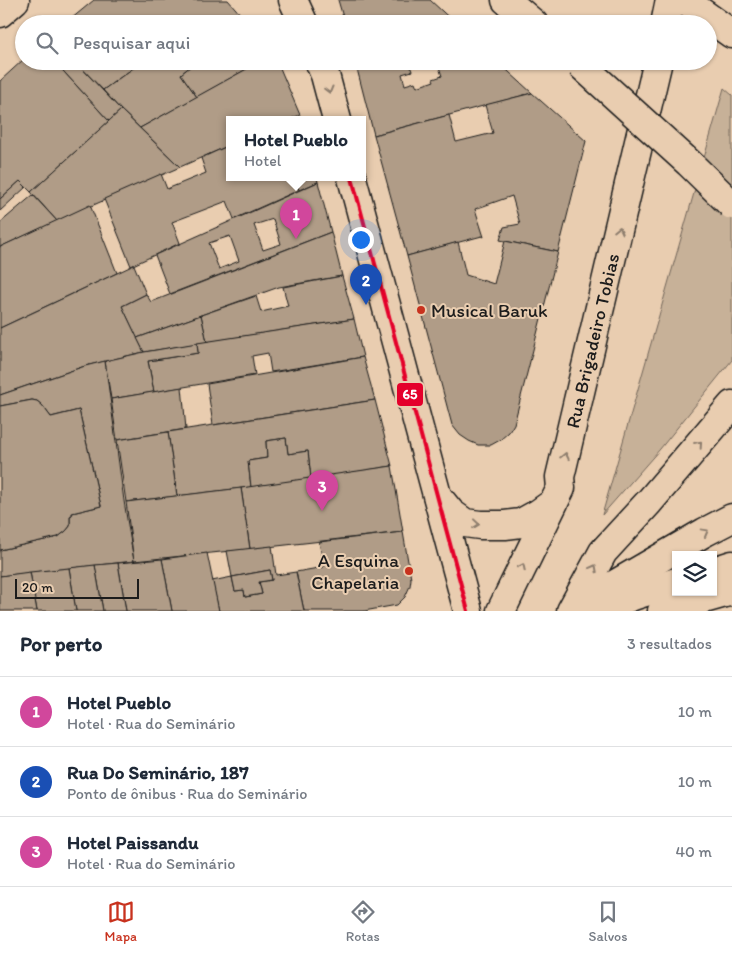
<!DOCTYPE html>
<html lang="pt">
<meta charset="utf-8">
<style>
:root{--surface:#fff;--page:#f6f6f7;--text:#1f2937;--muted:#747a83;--line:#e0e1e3;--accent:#c8321e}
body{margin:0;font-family:Itim,sans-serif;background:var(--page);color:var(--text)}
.controls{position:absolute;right:15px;bottom:15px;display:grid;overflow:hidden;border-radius:0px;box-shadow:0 1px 4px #0004}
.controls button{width:45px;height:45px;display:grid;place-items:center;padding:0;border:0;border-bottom:1px solid var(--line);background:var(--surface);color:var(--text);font:25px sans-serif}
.scale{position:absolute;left:15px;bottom:12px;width:124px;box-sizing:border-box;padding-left:5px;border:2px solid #1c1c1c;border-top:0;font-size:14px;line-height:18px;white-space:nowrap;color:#1c1c1c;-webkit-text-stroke:4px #e9cdb0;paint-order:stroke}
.you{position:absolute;left:360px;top:239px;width:18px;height:18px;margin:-12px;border:4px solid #fff;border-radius:50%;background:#1a73e8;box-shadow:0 0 0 8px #1a73e833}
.badge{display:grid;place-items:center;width:32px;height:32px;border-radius:50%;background:var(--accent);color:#fff;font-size:16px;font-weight:700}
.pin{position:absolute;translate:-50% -41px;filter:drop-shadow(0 1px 2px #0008)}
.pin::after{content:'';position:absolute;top:26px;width:18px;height:15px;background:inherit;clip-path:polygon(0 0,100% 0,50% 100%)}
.popup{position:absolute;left:226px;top:116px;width:140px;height:65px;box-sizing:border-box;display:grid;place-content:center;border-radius:0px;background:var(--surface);filter:drop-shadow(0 1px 4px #0005);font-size:16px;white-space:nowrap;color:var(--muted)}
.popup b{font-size:19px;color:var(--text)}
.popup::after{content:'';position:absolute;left:50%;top:100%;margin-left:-10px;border:10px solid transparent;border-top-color:var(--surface)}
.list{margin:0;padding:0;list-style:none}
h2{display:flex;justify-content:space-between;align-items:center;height:65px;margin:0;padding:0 20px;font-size:21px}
h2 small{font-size:16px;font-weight:400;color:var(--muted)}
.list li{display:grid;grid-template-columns:32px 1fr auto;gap:15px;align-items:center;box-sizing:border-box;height:70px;padding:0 20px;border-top:1px solid var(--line)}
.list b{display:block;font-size:19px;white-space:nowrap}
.list p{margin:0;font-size:16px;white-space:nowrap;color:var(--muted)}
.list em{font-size:16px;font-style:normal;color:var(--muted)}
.icon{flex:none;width:28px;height:28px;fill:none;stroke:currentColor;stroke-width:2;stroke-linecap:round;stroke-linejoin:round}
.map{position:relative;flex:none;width:732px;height:611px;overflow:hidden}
.search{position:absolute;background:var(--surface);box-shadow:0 1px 4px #0004;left:15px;right:15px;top:15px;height:55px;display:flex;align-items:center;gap:12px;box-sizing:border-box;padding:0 18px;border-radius:28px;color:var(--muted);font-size:19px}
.sheet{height:275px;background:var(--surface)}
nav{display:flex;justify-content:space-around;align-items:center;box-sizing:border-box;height:70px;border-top:1px solid var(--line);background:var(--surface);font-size:14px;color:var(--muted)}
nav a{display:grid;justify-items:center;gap:2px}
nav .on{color:var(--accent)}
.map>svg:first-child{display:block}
.green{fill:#c7b198;stroke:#72665a}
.building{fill:#b09c87;stroke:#1c1c1c;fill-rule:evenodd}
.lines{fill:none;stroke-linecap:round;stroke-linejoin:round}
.minor-casing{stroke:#1c1c1c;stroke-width:31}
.major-casing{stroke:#1c1c1c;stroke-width:31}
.minor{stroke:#e9cdb0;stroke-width:28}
.major{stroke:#e9cdb0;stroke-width:28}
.minor-bridge-casing{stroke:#1c1c1c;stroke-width:31;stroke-linecap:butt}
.minor-bridge{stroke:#e9cdb0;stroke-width:28}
.bus-1-casing{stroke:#e9cdb0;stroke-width:8}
.bus-1{stroke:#e4002b;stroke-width:4}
.oneway{stroke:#8d7d6d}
.poi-dot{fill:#c8321e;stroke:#e9cdb0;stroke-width:2}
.labels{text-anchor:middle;stroke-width:4;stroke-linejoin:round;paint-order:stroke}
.poi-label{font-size:19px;fill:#1c1c1c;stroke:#e9cdb0;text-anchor:start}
.street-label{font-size:19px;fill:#1c1c1c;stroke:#e9cdb0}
.line-badge{stroke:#e9cdb0;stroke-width:2}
.badge-label{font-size:14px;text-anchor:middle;font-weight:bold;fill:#fff}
</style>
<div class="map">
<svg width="732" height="611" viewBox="0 0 732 611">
<rect width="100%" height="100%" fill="#e9cdb0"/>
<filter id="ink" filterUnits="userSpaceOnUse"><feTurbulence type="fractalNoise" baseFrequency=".02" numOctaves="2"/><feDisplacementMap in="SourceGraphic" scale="10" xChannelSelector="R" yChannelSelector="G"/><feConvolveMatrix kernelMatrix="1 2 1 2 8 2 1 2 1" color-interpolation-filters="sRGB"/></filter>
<g filter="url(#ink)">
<!-- green -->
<path class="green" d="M724 88 732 95V360L660 449 602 515Z"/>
<!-- building -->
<g class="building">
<path d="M94 0H228L249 24H65Z"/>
<path d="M338 0H430L456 24H345Z"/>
<path d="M24 59V61H54L109 121 31 192 20 181 0 199V81Z"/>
<path d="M54 61H75L121 110 109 121Z"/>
<path d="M75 61H143L103 90Z"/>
<path d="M143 61H197L181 74 197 97 140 128 121 110 103 90Z"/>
<path d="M197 61H261L197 97 181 74Z"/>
<path d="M261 61H277L300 115 288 120H230V145L180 167 140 128Z"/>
<path d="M355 61H423L410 66 412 71 402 74 405 85 415 82 417 87 434 81 433 79 442 76 438 64 430 67 428 61H497L532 93 374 135Z"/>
<path d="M532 93 586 141 558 252 500 240 504 227 520 224 512 196 475 209 484 237 482 236 407 256 374 135 449 115 456 142 493 133 485 105Z"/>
<path d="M121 110 180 167 57 221 31 192Z"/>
<path d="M230 145V178H295L299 190 234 219 227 201 172 222 180 243 131 266 104 199 161 174 167 189 206 173 201 158Z"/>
<path d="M295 178H317L318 182 299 190Z"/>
<path d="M20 181 26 187 0 211V199Z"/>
<path d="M318 182 331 232 170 294 155 255ZM273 219 281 244 263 250 254 225ZM230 236 239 261 219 269 209 243Z"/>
<path d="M33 195 57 221 0 247V223Z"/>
<path d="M90 205 117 273 0 328V247Z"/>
<path d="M331 232 342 276 279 287 137 338 122 306 146 294 151 302Z"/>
<path d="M505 241 558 252 514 424 509 432 500 440 491 445H478L469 441 460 435 452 425 407 256 458 242 466 275 494 284Z"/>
<path d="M134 265 146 294 122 306 144 352 85 366 0 395V328Z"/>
<path d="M342 276 354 319 207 342 201 315 256 296 261 312 288 306 283 287Z"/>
<path d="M201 315 207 342 144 352 137 338Z"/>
<path d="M354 319 363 357 271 372 268 353 252 356 255 375 154 392 148 361 198 353 197 343Z"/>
<path d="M197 343 198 353 148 361 154 392 111 399 105 361 144 352Z"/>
<path d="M363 357 375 400 213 425 207 384Z"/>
<path d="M105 361 124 501 134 561 0 576V550L58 537 66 531 70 526V516L72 515V513L101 506 79 410 51 417 42 405 37 401 32 400 0 406V395L85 366Z"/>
<path d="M182 387 186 429 117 440 111 399Z"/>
<path d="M32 400 37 401 42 405 51 417 79 410 101 506 72 513V515L70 516V526L66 531 58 537 0 550V406Z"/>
<path d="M375 400 392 466 311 479 308 451 288 454 286 438 266 441 267 458 248 461 251 487 177 496 168 432Z"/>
<path d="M168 432 177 496 126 502 117 440Z"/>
<path d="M286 438 288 454 308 451 311 479 251 487 248 461 267 458 266 441Z"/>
<path d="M392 466 403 532 250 549 241 488Z"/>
<path d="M241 488 250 549 134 561 126 502Z"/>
<path d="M403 532 411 579 410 586 405 597 397 605 364 611H304L296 572 324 567 319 542Z"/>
<path d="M272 546 276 575 296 572 304 611H219L212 581 232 577 227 551ZM270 570 272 580 259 582 262 594 245 597 244 590 235 591 232 577Z"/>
<path d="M207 553 219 611H172L162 559Z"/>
<path d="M162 559 172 611H126L118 563Z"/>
<path d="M118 563 126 611H103L95 565Z"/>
<path d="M95 565 103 611H76L69 568Z"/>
<path d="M69 568 76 611H37L30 572Z"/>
<path d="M270 570 272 580 259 582 262 594 245 597 244 590 235 591 232 577Z"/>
<path d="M30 572 37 611H0V576Z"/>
</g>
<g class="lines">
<defs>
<g id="minor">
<path d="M293 0 304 24"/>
<path d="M506 0 534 24"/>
<path d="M684 0 732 34"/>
<path d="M665 24 670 0"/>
<path d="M319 61 325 75 337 120"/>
<path d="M352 178 468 611"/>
<path d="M438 497 451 513 465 523 480 525H505L521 523 539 513 553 503"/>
<path d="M713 571 732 565"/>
<path d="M599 608 608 606 633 596 676 582"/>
<path d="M574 610 600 593 705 532 732 518"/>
<path id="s1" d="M501 611 561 488 560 477 658 61"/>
<path d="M571 611 603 552 649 502 732 405"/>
<path d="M662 611 732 591"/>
</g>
<path id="major" d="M0 13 15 0"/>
</defs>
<!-- minor casing -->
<use href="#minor" class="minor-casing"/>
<!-- major casing -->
<use href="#major" class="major-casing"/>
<!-- minor -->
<use href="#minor" class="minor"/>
<!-- major -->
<use href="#major" class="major"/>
<defs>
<path id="minor-bridge" d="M580 64 689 163 732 205"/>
</defs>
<!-- minor-bridge casing -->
<use href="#minor-bridge" class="minor-bridge-casing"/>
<!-- minor-bridge -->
<use href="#minor-bridge" class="minor-bridge"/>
<defs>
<path id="bus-1" d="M352 178 468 611"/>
</defs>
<!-- bus-1 casing -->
<use href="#bus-1" class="bus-1-casing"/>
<!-- bus-1 -->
<use href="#bus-1" class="bus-1"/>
</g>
<!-- one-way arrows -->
<defs><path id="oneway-chevron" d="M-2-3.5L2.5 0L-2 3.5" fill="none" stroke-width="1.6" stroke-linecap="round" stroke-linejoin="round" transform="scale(1.25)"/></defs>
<g class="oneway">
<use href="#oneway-chevron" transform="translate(329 90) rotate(75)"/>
<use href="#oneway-chevron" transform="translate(619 230) rotate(-77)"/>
<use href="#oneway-chevron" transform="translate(699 444) rotate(-49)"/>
<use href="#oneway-chevron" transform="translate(565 456) rotate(-77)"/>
<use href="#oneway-chevron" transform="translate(476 524) rotate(6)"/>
<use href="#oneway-chevron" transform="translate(705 532) rotate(-29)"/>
<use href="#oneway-chevron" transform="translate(522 567) rotate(-64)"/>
<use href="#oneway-chevron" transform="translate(594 568) rotate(-62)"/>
</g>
</g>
<!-- markers -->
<g class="poi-dot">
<circle cx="421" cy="310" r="5"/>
<circle cx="409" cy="571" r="5"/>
</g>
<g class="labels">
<!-- poi labels -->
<g class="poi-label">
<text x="431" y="317">Musical Baruk</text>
<text x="399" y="567" text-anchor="end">A Esquina<tspan x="399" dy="22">Chapelaria</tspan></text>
</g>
<!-- street labels -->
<g class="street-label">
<text dy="7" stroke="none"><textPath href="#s1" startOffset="288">Rua Brigadeiro Tobias</textPath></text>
</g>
</g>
<rect class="line-badge" x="396" y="382" width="28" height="25" rx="5" fill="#e4002b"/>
<g class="badge-label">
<text x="410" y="399">65</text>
</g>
</svg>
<div class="controls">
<button><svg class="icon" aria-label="layers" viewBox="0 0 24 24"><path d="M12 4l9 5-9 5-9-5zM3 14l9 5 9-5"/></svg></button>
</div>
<div class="scale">20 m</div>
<div class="you"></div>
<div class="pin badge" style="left:296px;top:239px;background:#d1479c">1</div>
<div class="popup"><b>Hotel Pueblo</b>Hotel</div>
<div class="pin badge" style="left:366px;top:305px;background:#1a4fb4">2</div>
<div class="pin badge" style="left:322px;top:511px;background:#d1479c">3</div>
<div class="search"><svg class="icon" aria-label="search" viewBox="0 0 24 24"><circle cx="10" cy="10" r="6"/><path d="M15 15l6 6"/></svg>Pesquisar aqui</div>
</div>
<section class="sheet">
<h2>Por perto<small>3 resultados</small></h2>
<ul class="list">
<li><span class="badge" style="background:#d1479c">1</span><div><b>Hotel Pueblo</b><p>Hotel · Rua do Seminário</p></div><em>10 m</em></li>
<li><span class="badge" style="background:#1a4fb4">2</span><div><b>Rua Do Seminário, 187</b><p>Ponto de ônibus · Rua do Seminário</p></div><em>10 m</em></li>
<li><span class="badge" style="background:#d1479c">3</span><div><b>Hotel Paissandu</b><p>Hotel · Rua do Seminário</p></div><em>40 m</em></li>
</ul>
</section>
<nav>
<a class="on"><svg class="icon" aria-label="map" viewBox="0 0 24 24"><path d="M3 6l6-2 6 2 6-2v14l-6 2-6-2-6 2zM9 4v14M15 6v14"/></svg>Mapa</a>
<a><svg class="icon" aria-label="directions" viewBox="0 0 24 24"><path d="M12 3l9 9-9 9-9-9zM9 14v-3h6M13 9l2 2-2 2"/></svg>Rotas</a>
<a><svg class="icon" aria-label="saved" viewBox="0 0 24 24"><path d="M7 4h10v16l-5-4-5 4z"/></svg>Salvos</a>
</nav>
